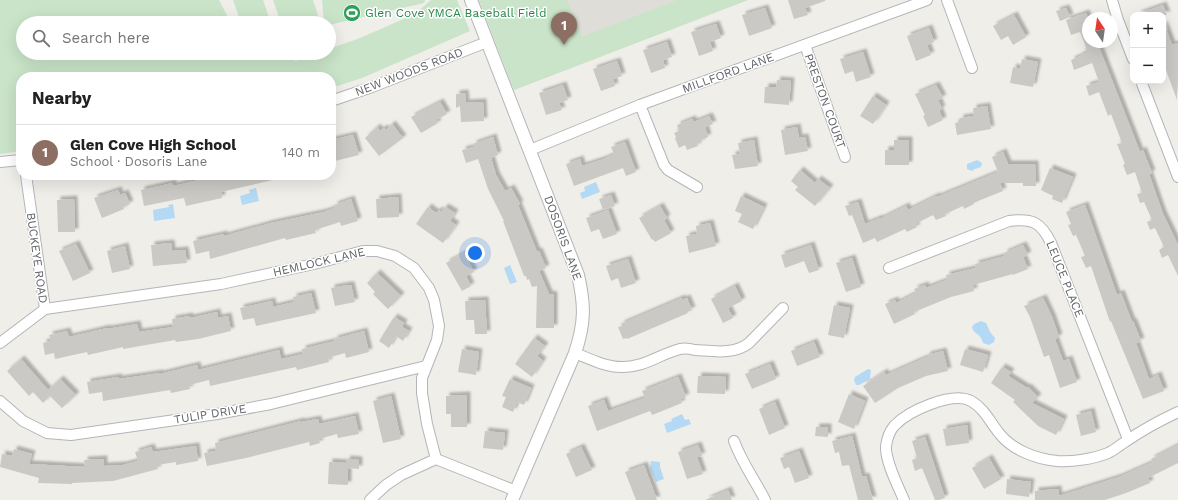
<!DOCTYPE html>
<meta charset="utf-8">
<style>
:root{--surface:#fff;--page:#f6f6f6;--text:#222;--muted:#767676;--line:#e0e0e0;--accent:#1a73e8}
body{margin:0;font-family:"Work Sans",sans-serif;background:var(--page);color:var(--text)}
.controls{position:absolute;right:12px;top:12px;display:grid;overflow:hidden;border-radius:8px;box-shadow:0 4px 16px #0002}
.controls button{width:36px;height:36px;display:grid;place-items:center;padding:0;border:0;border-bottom:1px solid var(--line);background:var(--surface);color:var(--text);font:20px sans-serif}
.compass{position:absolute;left:1082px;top:12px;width:36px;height:36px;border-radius:50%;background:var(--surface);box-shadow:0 4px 16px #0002;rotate:347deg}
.you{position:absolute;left:475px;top:253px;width:14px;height:14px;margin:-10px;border:3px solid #fff;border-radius:50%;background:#1a73e8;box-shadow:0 0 0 6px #1a73e833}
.badge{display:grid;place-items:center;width:26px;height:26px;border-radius:50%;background:var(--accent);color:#fff;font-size:13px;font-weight:700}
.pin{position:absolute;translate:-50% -33px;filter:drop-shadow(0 1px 2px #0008)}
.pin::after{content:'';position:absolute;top:21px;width:14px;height:12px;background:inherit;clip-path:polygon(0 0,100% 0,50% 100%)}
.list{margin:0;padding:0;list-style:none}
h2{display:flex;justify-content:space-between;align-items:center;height:52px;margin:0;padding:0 16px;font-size:17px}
h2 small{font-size:13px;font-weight:400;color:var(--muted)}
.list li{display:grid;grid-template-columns:26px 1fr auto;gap:12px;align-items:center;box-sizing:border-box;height:56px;padding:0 16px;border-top:1px solid var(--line)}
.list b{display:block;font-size:15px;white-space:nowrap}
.list p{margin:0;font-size:13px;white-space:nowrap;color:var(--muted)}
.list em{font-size:13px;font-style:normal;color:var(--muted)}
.icon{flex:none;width:22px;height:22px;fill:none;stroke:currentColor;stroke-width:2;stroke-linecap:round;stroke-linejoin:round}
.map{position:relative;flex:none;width:1178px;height:500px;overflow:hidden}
.search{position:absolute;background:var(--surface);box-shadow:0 4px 16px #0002;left:16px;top:16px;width:320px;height:44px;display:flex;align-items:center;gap:10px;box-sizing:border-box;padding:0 14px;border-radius:22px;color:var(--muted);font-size:15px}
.panel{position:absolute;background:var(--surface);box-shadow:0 4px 16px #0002;left:16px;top:72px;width:320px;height:108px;border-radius:16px}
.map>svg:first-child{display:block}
.education{fill:#dfddd7}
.green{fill:#c9e4c9}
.water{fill:#b3d9f5}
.building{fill:#cbc9c5;filter:url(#shadow)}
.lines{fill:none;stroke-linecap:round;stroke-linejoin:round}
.minor-casing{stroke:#b3b5b9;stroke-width:12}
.tertiary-casing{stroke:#b3b5b9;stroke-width:14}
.minor{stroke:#fff;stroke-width:10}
.tertiary{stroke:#fff;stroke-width:12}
.labels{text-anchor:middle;stroke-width:3;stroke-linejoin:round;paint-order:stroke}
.leisure-label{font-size:12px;fill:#27864d;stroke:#fff;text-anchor:start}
.street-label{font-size:12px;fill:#606367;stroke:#fff}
</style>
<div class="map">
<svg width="1178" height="500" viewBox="0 0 1178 500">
<defs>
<filter id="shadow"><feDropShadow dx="3.5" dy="-3.5" stdDeviation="1" flood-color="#0004"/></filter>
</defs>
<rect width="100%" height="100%" fill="#f0eee9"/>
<!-- education -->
<path class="education" d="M479 0H748L514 90Z"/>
<!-- green -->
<g class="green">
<path d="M0 0H219L231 23H23V53H271L296 61 318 53H329V49L360 38 415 14 431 0H457L470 31 362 78 331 88V77H21V151L0 154Z"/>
<path d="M233 0H263L271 23H241Z"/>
<path d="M273 0H313L320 21 313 23H281Z"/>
<path d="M322 0H425L424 3 329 25V23H324Z"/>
<path d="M479 0H567L582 37 677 0H748L514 90Z"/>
</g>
<!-- water -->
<g class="water">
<path d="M977 160 982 163 981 167 975 169 972 171 967 169V164Z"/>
<path d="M596 182 600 192 582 199 580 193 585 191 584 187Z"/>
<path d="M256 188 259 201 242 205 240 196 250 193 249 190Z"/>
<path d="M173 204 175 218 154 221 153 210 169 207 168 205Z"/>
<path d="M510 265 517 282 510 284 504 268Z"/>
<path d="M981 321 986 323 990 332 995 338 994 342 989 345 983 343C982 341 982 339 981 338 978 333 973 333 972 327L974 324Z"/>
<path d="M868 369 871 370 870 379 859 385H856L854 380 855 377Z"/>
<path d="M682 414 685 420 689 419 691 424 667 433 664 424 672 421 671 419Z"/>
<path d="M651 461 660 462V467L664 479 656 482 650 468Z"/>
</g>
<!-- building -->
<g class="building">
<path d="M788 0H825V1L805 8 808 15 794 19Z"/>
<path d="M1163 5 1167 15H1138V14Z"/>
<path d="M765 8 772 28 749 36 742 15Z"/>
<path d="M1066 8 1070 17 1060 21 1056 11Z"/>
<path d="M1086 13 1088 18V42H1097L1140 152 1143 150 1152 173 1149 174 1163 214 1178 245V276L1168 255 1162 258 1159 250 1164 247 1155 228 1150 230 1147 222 1152 220 1144 202 1140 203 1137 194 1142 193 1135 172 1127 175 1123 165 1125 164 1117 144 1122 143 1111 114 1108 116 1099 92 1089 96 1086 86 1099 82 1092 63 1074 70 1071 60 1083 55 1082 52 1087 50 1080 32 1071 35 1066 20Z"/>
<path d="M1014 15 1026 37 1013 45 1008 36 1001 40 993 26Z"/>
<path d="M716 24 721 38 710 42 713 51 699 56 691 32Z"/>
<path d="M1164 24 1172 45 1178 43 1177 100 1163 62V25Z"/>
<path d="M929 28 934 42 927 45 931 55 916 61 907 36Z"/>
<path d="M667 42 672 57 663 60 665 68 651 73 643 50Z"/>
<path d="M863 52 871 77 856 82 853 71 845 74 840 59Z"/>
<path d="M1022 59 1038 62 1033 87 1010 83 1013 67 1020 69Z"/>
<path d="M617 61 622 76 613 79 615 86 601 91 593 69Z"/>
<path d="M777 80 791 81 789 105 764 103 765 87H776Z"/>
<path d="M563 85 568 100 559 103 562 110 546 115 539 93Z"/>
<path d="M936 85 943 98 938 100 942 109 939 110 943 120 928 127 923 116 925 115 915 94Z"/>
<path d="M465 93 466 102 464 103 483 102 484 121 461 122 460 106 456 108V94Z"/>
<path d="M873 96 886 105 873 124 860 116Z"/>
<path d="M440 102 447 114 436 120 438 123 421 133 411 117Z"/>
<path d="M987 106 991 129 957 135 955 123 960 122V118L974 116 973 108Z"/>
<path d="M709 116 713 124 705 127 708 137 701 140 702 142 697 144 698 146 687 150 685 145 679 148 675 138 676 137 674 133 679 131 677 125 692 119 694 122Z"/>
<path d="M392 124 403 138 379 156 365 138 377 127 380 131 384 128 386 130Z"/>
<path d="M797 127 799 138 805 137 808 151 785 155 781 130Z"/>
<path d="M353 135 359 155 331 162V140Z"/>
<path d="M493 137 498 155 491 158 496 175 505 191 511 188 520 204 518 205 537 252 539 251 546 268 539 271 549 294 554 295V328H536L537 286 532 287 529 279 527 280 526 276H524L503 221H504L488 189 478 159 466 163 462 150 474 147 473 144Z"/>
<path d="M754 140 758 166 735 169 732 155 740 154 738 143Z"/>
<path d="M894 140H909V165H885V150H894Z"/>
<path d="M625 142 636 172 626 176 623 168 574 186 566 164 580 159 582 166 604 159 614 154 611 147Z"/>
<path d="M1003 152 1008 164H1035L1036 186H1023V183H1000L1003 191 973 203 974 204 964 209 963 206 945 214 946 216 936 220 933 215 915 224 917 227 907 232 905 229 877 242 875 238 863 243 852 215 849 216 845 206 858 202 865 224 880 218V219L906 206 908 210 936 196 937 197 998 172 992 157Z"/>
<path d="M1050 168 1073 177 1062 203 1052 199 1053 196 1041 190Z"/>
<path d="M800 170 815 183 818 179 830 188 815 206 795 190 798 187 791 181Z"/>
<path d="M221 175H277V179L221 192 222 198 186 206 184 198 144 206 141 190 173 183V186Z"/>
<path d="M118 190 120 195 125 193 130 204 123 207 124 209 102 218 94 198Z"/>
<path d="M611 195 615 206 603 210 599 199Z"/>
<path d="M741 196 764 207 753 229 738 222 742 214 735 211Z"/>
<path d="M398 197 399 217 377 218 376 199Z"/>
<path d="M74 199 75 232H58L57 200Z"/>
<path d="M351 199 358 221 341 226 340 222 315 230 316 233 286 240 285 238 210 259 209 251 196 254 193 241 224 234V236L271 223 324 212 335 208 334 205Z"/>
<path d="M1085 205 1117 295 1121 293 1132 322 1133 321 1141 341 1136 343 1149 379 1158 375 1164 391 1143 399 1111 321 1110 322 1091 266 1086 268 1081 257 1085 256 1076 235 1073 236 1068 225 1071 224 1066 212Z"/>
<path d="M660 206 667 218 664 220 671 233 655 242 653 239 652 240 639 218Z"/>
<path d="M428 207 436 213 439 210 441 212 445 207 455 213 450 221 456 225 443 243 416 224Z"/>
<path d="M608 210 617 234 603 239 599 229 591 232 586 218Z"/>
<path d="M710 223 716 246 689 253 686 236 697 234 696 226Z"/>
<path d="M171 243 172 251 185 250 187 263 153 266 151 245Z"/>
<path d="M76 244 90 273 73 281 59 251Z"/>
<path d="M811 245 819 270 809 273 804 261 785 268 781 255Z"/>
<path d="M1023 245 1028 255 1023 257 1028 269 1013 275V274L973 285 974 291 951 297 914 312 915 314 894 324 885 304 895 300 896 303 916 293 914 289 925 285 926 288 947 280 946 275 976 268 975 264 1005 256 1004 253Z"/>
<path d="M125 246 130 269 112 273 107 251Z"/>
<path d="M464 253 474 272 466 276 471 286 462 291 446 263Z"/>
<path d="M852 258 861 287 846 292 836 263Z"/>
<path d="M628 259 636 283 621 288 618 278 611 281 606 266Z"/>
<path d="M377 273 401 296 388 309 373 294 375 292 367 283Z"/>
<path d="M348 285H351L355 302 335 306 331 288Z"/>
<path d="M735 286 742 301 728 308 733 318 723 323 711 299Z"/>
<path d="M311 293 316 313 256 326 254 318 243 320 240 308 272 301 273 307 294 302 293 297Z"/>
<path d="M682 298V300L687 298 692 310 687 312 688 313 627 339V338L623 339 618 327 622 326 621 324Z"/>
<path d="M1043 298 1052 317 1059 337 1055 339 1063 361 1069 359 1077 382 1060 388 1049 355 1044 357 1030 317 1024 306Z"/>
<path d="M485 300 487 334H475L474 320H466L465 301Z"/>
<path d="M834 305 850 308 844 338 828 335Z"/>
<path d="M217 312 218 318 228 316 231 331 198 339 176 342 175 340 123 349V347L88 355 87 352 55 359 54 353 45 355 43 343 51 341 49 335 67 331 69 337 107 328V329L137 324 139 332 173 327 172 319 190 316V318Z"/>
<path d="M394 317 404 323 402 327 409 331 403 341 396 336 389 348 379 341Z"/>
<path d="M364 331 369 352 346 358 345 353 328 358 329 362 297 370 296 367 210 386 209 380 189 385 190 389 171 393 170 390 103 401 102 392 89 394 87 382 118 377 119 379 160 373V374L197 365 198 370 279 350 281 359 303 354 302 349 335 341 334 339Z"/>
<path d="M534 338 545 346 537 356 543 361 532 377 515 364Z"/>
<path d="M814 342 820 357 797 366 791 351Z"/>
<path d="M462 349 479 352 476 375 458 372Z"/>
<path d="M965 349 988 355 983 372 960 365Z"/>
<path d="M943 351 948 371 926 376 898 388 875 403 863 386 884 372 886 375 927 357V355Z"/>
<path d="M21 359 48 390 60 379 76 395 62 408 50 396 43 403 33 392 29 396 7 371Z"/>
<path d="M770 364 776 379 752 389 745 374Z"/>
<path d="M1002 367 1011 372 1008 376 1027 388 1028 387 1038 397 1032 403 1064 419 1056 435 1038 426 1013 402 1015 400 991 383Z"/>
<path d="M698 376 726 377 725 394 697 393Z"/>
<path d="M678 377 686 397 680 399 682 403 652 415 650 411 597 431 588 406 604 400 608 411 645 398 642 391Z"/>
<path d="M510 379 531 388 524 405 517 402 513 412 502 407 506 397 502 396Z"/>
<path d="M849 394 865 401 854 429 838 422Z"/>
<path d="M467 395V427H451V414H446V396Z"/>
<path d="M391 396 401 439 383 443 373 401Z"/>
<path d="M775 402 785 428 769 435 759 409Z"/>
<path d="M1091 411 1096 432 1081 436 1076 415Z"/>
<path d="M355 416 359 434 338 438 337 434 319 439 320 443 310 446 309 442 246 458 207 466 204 453 216 451 215 443 301 421V422L318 419 319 424Z"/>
<path d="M967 425 969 443 946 446 943 429Z"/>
<path d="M816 427H828V437L815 436Z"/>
<path d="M485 431 505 433 503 450 483 448Z"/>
<path d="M852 436 862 477 866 476 873 500H858L849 465 842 466 839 452 835 453 832 441Z"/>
<path d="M925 437 945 498 939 500H935L922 468 915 471 912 460 917 458 912 441Z"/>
<path d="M698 445 702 456 697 457 703 474 687 479 678 452Z"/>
<path d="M1178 445V463L1148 478 1150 483 1126 493 1105 500H1035V491L1058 489 1059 496 1119 477 1153 462 1151 459Z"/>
<path d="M196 446 198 461 176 465V462L157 465 158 469 113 481 72 483V484L38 483 39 478 0 467 2 454 12 456 14 449 32 454 29 464 85 467 84 460 104 459V466L123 465 138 461 135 452 151 447 153 452Z"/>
<path d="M581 447 592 470 576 477 566 454Z"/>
<path d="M799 451 809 478 795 483 789 467 784 469 780 458Z"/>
<path d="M989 458 1001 479 984 489 972 468Z"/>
<path d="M347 459 359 460V469L348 468V485L328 484 329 462 346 463Z"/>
<path d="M644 465 657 500H636L625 472Z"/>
<path d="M1007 479 1031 482 1029 497 1006 494Z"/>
<path d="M728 490 732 500H705Z"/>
</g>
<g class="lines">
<defs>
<g id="minor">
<path d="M947 0 972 68"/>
<path d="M1112 0 1118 20 1133 59"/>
<path d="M805 45 845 157"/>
<path d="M1141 81 1178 177"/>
<path d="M331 101 372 87 487 42"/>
<path d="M640 105 664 165 668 170 697 187"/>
<path d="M530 150 640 105 927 0"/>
<path d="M0 162 21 160"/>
<path d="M889 268 1009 221C1032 218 1041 222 1051 243L1128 439"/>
<path d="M45 309 221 284 314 264 363 251H377L395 256 414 268 429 288 434 300 439 326 437 340 422 378V393L427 424 436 459"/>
<path d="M0 343 45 309 26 175"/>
<path d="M575 353C590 359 605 367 622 367 643 368 660 354 680 349 685 348 691 349 695 350 713 351 734 355 749 343L783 308"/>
<path d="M0 401 23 421 47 433 71 435 217 414 271 404 426 366"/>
<path d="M734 441C742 463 755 480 765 500"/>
<path d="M370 500 386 485 401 475 436 459 516 491"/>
<path d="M904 500C898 486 885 461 886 446 887 439 890 431 894 426 908 411 952 391 971 401 984 408 990 422 999 433 1012 450 1036 459 1057 461 1073 462 1093 459 1108 453 1115 450 1121 444 1128 440 1144 429 1161 420 1178 412"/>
</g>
<path id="tertiary" d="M471 0 578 275C585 305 585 323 575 353L512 500"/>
</defs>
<!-- minor casing -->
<use href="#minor" class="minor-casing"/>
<!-- tertiary casing -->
<use href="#tertiary" class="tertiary-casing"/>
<!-- minor -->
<use href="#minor" class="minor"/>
<!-- tertiary -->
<use href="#tertiary" class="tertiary"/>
</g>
<!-- icons -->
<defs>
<symbol id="stadium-disc" viewBox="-11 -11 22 22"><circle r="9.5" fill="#2e9e5b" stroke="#fff"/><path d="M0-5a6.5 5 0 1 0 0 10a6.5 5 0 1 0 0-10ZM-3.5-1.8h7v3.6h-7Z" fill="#fff"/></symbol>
</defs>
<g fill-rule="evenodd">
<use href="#stadium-disc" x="342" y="3" width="20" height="20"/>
</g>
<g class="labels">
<!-- leisure labels -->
<g class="leisure-label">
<text x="365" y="17">Glen Cove YMCA Baseball Field</text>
</g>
<!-- street labels -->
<g class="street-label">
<text transform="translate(409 72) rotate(-21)" y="4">NEW WOODS ROAD</text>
<text transform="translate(728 73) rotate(-20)" y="4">MILLFORD LANE</text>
<text transform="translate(825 101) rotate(70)" y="4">PRESTON COURT</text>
<text transform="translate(563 238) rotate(70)" y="4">DOSORIS LANE</text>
<text transform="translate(37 258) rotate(82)" y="4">BUCKEYE ROAD</text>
<text transform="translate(319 262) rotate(-13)" y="4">HEMLOCK LANE</text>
<text transform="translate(1065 279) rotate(68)" y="4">LEUCE PLACE</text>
<text transform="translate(210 414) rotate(-9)" y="4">TULIP DRIVE</text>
</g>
</g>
</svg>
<div class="controls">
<button>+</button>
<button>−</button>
</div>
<svg class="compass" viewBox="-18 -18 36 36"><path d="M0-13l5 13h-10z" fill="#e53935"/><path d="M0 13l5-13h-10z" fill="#767676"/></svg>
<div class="you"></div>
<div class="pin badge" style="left:564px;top:45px;background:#8d6e63">1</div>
<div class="search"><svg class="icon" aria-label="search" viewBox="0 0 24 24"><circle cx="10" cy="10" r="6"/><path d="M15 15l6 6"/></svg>Search here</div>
<section class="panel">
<h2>Nearby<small></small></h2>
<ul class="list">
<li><span class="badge" style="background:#8d6e63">1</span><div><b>Glen Cove High School</b><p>School · Dosoris Lane</p></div><em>140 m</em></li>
</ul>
</section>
</div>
